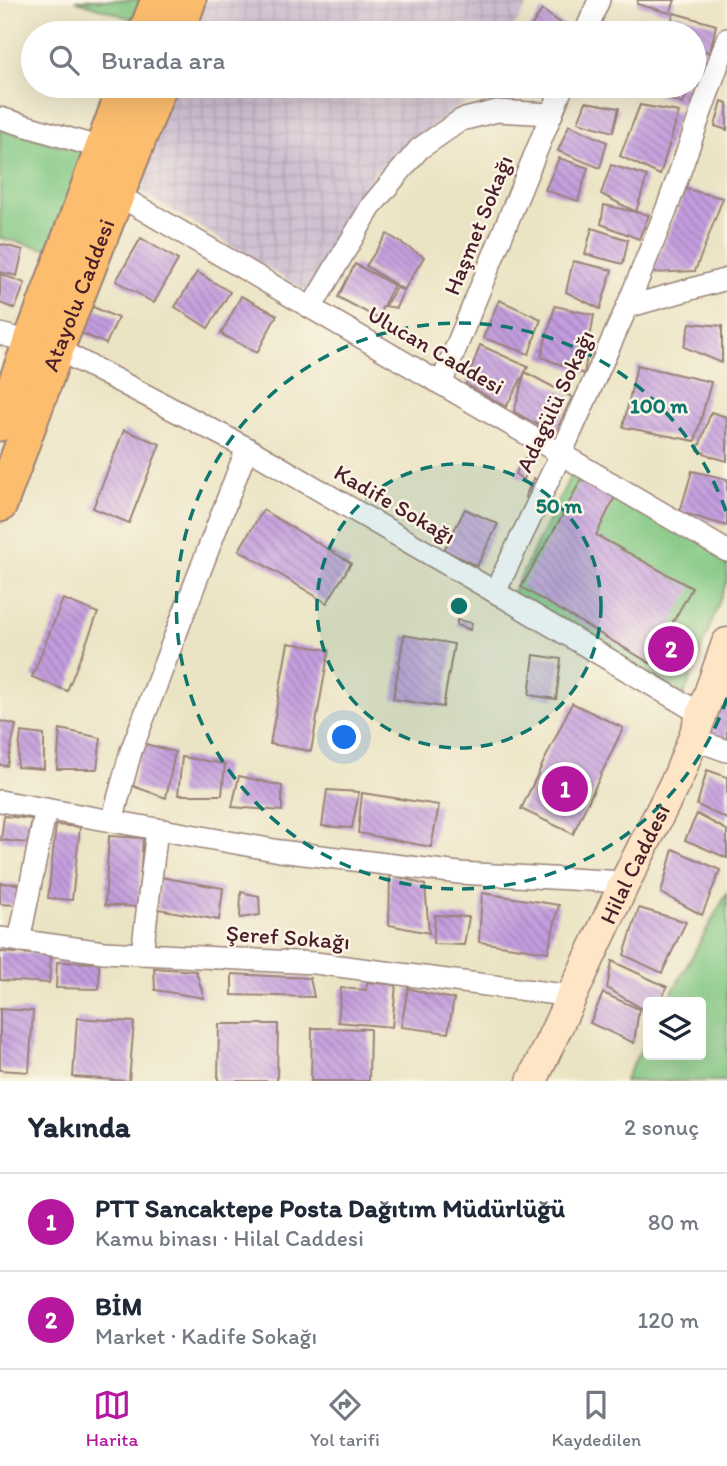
<!DOCTYPE html>
<html lang="tr">
<meta charset="utf-8">
<style>
:root{--surface:#fff;--page:#f6f6f7;--text:#1f2937;--muted:#747a83;--line:#e0e1e3;--accent:#b5179e}
body{margin:0;font-family:Itim,sans-serif;background:var(--page);color:var(--text)}
.controls{position:absolute;right:21px;bottom:21px;display:grid;overflow:hidden;border-radius:7px;box-shadow:0 7px 28px #0002}
.controls button{width:63px;height:63px;display:grid;place-items:center;padding:0;border:0;border-bottom:2px solid var(--line);background:var(--surface);color:var(--text);font:35px sans-serif}
.you{position:absolute;left:345px;top:738px;width:24px;height:24px;margin:-18px;border:5px solid #fff;border-radius:50%;background:#1a73e8;box-shadow:0 0 0 10px #1a73e833}
.badge{display:grid;place-items:center;width:46px;height:46px;border-radius:50%;background:var(--accent);color:#fff;font-size:23px;font-weight:700}
.pin{position:absolute;translate:-50% -50%;border:4px solid #fff;box-shadow:0 2px 7px #0006}
.list{margin:0;padding:0;list-style:none}
h2{display:flex;justify-content:space-between;align-items:center;height:91px;margin:0;padding:0 28px;font-size:30px}
h2 small{font-size:23px;font-weight:400;color:var(--muted)}
.list li{display:grid;grid-template-columns:46px 1fr auto;gap:21px;align-items:center;box-sizing:border-box;height:98px;padding:0 28px;border-top:2px solid var(--line)}
.list b{display:block;font-size:26px;white-space:nowrap}
.list p{margin:0;font-size:23px;white-space:nowrap;color:var(--muted)}
.list em{font-size:23px;font-style:normal;color:var(--muted)}
.icon{flex:none;width:38px;height:38px;fill:none;stroke:currentColor;stroke-width:2;stroke-linecap:round;stroke-linejoin:round}
.map{position:relative;flex:none;width:727px;height:1081px;overflow:hidden}
.search{position:absolute;background:var(--surface);box-shadow:0 7px 28px #0002;left:21px;right:21px;top:21px;height:77px;display:flex;align-items:center;gap:18px;box-sizing:border-box;padding:0 24px;border-radius:38px;color:var(--muted);font-size:26px}
.sheet{height:287px;background:var(--surface)}
nav{display:flex;justify-content:space-around;align-items:center;box-sizing:border-box;height:98px;border-top:2px solid var(--line);background:var(--surface);font-size:19px;color:var(--muted)}
nav a{display:grid;justify-items:center;gap:4px}
nav .on{color:var(--accent)}
.map>svg:first-child{display:block}
.industrial{fill:url(#industrial-grid)}
.green{fill:#80c782;stroke:#657356;stroke-width:2}
.building{fill:url(#building-back-hatch)}
.lines{fill:none;stroke-linecap:round;stroke-linejoin:round}
.street-casing{stroke:#9a8278;stroke-width:24}
.secondary-casing{stroke:#9a8278;stroke-width:33}
.primary-casing{stroke:#9a8278;stroke-width:37}
.street{stroke:#fff;stroke-width:21}
.secondary{stroke:#fee5c5;stroke-width:30}
.primary{stroke:#fcbd6e;stroke-width:33}
.ring{fill:none;stroke:#0f766e;stroke-width:3.5;stroke-dasharray:12 9}
.labels{text-anchor:middle;stroke-width:5;stroke-linejoin:round;paint-order:stroke}
.street-label{font-size:23px;fill:#4a1f2b;stroke:#fcf5e5}
.centre{fill:#0f766e;stroke:#fcf5e5;stroke-width:3.5}
.ring-label{font-size:21px;text-anchor:middle;font-weight:bold;fill:#0f766e;stroke:#fcf5e5;stroke-width:5;stroke-linejoin:round;paint-order:stroke}
</style>
<div class="map">
<svg width="727" height="1081" viewBox="0 0 727 1081">
<defs>
<pattern id="industrial-grid" width="8" height="8" patternUnits="userSpaceOnUse" patternTransform="scale(1.75)"><rect width="8" height="8" fill="#cebed1"/><path d="M0 4h8M4 0v8" fill="none" stroke="#b2a3b4"/></pattern>
<pattern id="building-back-hatch" width="6" height="6" patternUnits="userSpaceOnUse" patternTransform="scale(1.75)"><rect width="6" height="6" fill="#c39dde"/><path d="M-1 5l2 2M0 0l6 6M5-1l2 2" fill="none" stroke="#a07fb4"/></pattern>
</defs>
<rect width="100%" height="100%" fill="#fcf5e5"/>
<filter id="ink" filterUnits="userSpaceOnUse"><feTurbulence type="fractalNoise" baseFrequency=".0143" numOctaves="2"/><feDisplacementMap in="SourceGraphic" scale="14" xChannelSelector="R" yChannelSelector="G"/><feConvolveMatrix kernelMatrix="1 2 1 2 8 2 1 2 1" color-interpolation-filters="sRGB"/></filter>
<filter id="wash" filterUnits="userSpaceOnUse"><feTurbulence type="fractalNoise" baseFrequency=".00686" numOctaves="4" result="noise"/><feDisplacementMap in="SourceGraphic" scale="28" xChannelSelector="R" yChannelSelector="G"/><feGaussianBlur stdDeviation="1.57" result="paint"/><feColorMatrix in="noise" values="0 0 0 0 0 0 0 0 0 0 0 0 0 0 0 0 0 1.4 0 .05"/><feComposite in="paint" operator="in"/></filter>
<g filter="url(#wash)">
<rect width="100%" height="100%" fill="#ebe4c4"/>
<!-- industrial -->
<g class="industrial">
<path d="M207 0H530L511 33H191L201 7Z"/>
<path d="M171 86H482L479 91 374 172 308 292 133 187Z"/>
</g>
<!-- green -->
<g class="green">
<path d="M75 0H142L135 20Z"/>
<path d="M0 129 86 152 47 249 0 238Z"/>
<path d="M573 471 727 553V581L684 695 511 596Z"/>
<path d="M727 893V1081H624L648 1036V1055H701V1002H667Z"/>
</g>
<g id="blocks">
<!-- building -->
<g class="building">
<path d="M638 0H675L670 13 637 4Z"/>
<path d="M542 10 569 29 567 33H532L528 31Z"/>
<path d="M674 13 716 25 710 53 694 47V33H668Z"/>
<path d="M624 27 641 33H622Z"/>
<path d="M615 86H689L683 104 641 90 634 95Z"/>
<path d="M722 101 727 103V130L715 126Z"/>
<path d="M586 102 619 108 613 132 578 122Z"/>
<path d="M640 105 679 112 660 175 620 156Z"/>
<path d="M569 125 607 142 600 168 558 151Z"/>
<path d="M559 158 588 168 578 201 545 190Z"/>
<path d="M611 165 647 176 636 212 601 194Z"/>
<path d="M686 189 723 198 704 248 695 271 652 273Z"/>
<path d="M604 205 649 215 639 239 601 224Z"/>
<path d="M592 228 628 240 623 264 585 254Z"/>
<path d="M387 234 424 257 404 290 366 266Z"/>
<path d="M141 238 178 260 154 303 116 281Z"/>
<path d="M0 244 23 250 17 276 0 272Z"/>
<path d="M573 261 612 270 600 309 566 292Z"/>
<path d="M355 264 394 285 377 318 338 297Z"/>
<path d="M197 272 230 292 208 328 175 307Z"/>
<path d="M0 274 25 283 15 309 0 303Z"/>
<path d="M396 288 404 290 396 308 385 306Z"/>
<path d="M241 296 277 315 257 353 221 334Z"/>
<path d="M499 300 541 319 529 354 483 338Z"/>
<path d="M91 306 118 318 106 344 79 332Z"/>
<path d="M555 306 594 315 584 374 541 357Z"/>
<path d="M690 323 722 326V363L684 347Z"/>
<path d="M480 345 528 367 506 407 466 384Z"/>
<path d="M637 365 711 382 695 441 623 427Z"/>
<path d="M525 372 572 397 555 434 514 412Z"/>
<path d="M711 412 727 417V461L713 457 698 450Z"/>
<path d="M124 430 160 444 129 523 93 508Z"/>
<path d="M524 458 530 460 524 480 515 474Z"/>
<path d="M692 471 727 479V526L680 512Z"/>
<path d="M534 478 539 483 534 499 525 497Z"/>
<path d="M582 478 615 497 596 535 692 588 650 663 521 587 562 516Z"/>
<path d="M465 509 498 524 477 566 444 550Z"/>
<path d="M263 510 351 563 327 603 239 550Z"/>
<path d="M63 599 98 613 67 691 32 677Z"/>
<path d="M457 620 472 623 470 630 457 625Z"/>
<path d="M404 635 454 644 443 707 393 699Z"/>
<path d="M288 643 329 650 311 751 270 744Z"/>
<path d="M534 655 561 659 556 699 529 695Z"/>
<path d="M572 703 623 728 573 834 521 809Z"/>
<path d="M722 705 727 707V743L709 735Z"/>
<path d="M0 721 16 725 7 766 0 765Z"/>
<path d="M60 729 101 738 97 769H57Z"/>
<path d="M21 732 44 735V769L17 767Z"/>
<path d="M142 743 175 752 166 798 133 786Z"/>
<path d="M182 757 225 764 222 795H178Z"/>
<path d="M707 770 727 777V819L697 805Z"/>
<path d="M239 776 282 786V811L232 807Z"/>
<path d="M327 790 359 792 352 828 322 826Z"/>
<path d="M362 793 439 805 431 847 358 833Z"/>
<path d="M697 814 727 830V858L685 840Z"/>
<path d="M4 816 32 819 28 843 1 840Z"/>
<path d="M56 825 80 827 72 900 48 898Z"/>
<path d="M109 836 143 838 138 907 105 905Z"/>
<path d="M673 849 720 870 702 915 661 893Z"/>
<path d="M390 874 425 885 429 933 389 925Z"/>
<path d="M160 877 223 888 219 920 158 909Z"/>
<path d="M0 883 18 884 16 905 0 904Z"/>
<path d="M241 892 259 896 260 915 240 918Z"/>
<path d="M482 893 559 905 548 952 479 942Z"/>
<path d="M639 908 686 922 662 973 624 955Z"/>
<path d="M435 915 469 917 464 945 433 944Z"/>
<path d="M0 952 51 955 49 983 0 980Z"/>
<path d="M612 961 667 987 660 1002H648V1012L607 988Z"/>
<path d="M57 962 99 963V989L56 988Z"/>
<path d="M154 968 196 971 204 998 155 990Z"/>
<path d="M232 974 310 978 314 997 232 995Z"/>
<path d="M367 982 396 985 392 1027 338 1022 341 988 366 990Z"/>
<path d="M408 988 429 994 454 999 448 1033 401 1027Z"/>
<path d="M603 993 639 1009 634 1043 590 1023Z"/>
<path d="M0 1009 33 1011 29 1072 0 1070Z"/>
<path d="M77 1018 134 1022 129 1081 73 1077Z"/>
<path d="M219 1024H278L277 1081H218Z"/>
<path d="M312 1028 370 1029 369 1081H311Z"/>
</g>
</g>
</g>
<g filter="url(#ink)">
<use href="#blocks" fill-opacity="0" stroke="#9a8278" stroke-width="2"/>
<g class="lines">
<defs>
<g id="street">
<path d="M585 33 599 0"/>
<path d="M727 39 667 208 627 307 727 279"/>
<path d="M0 118 101 148"/>
<path d="M118 195 727 551"/>
<path d="M311 308 372 205 419 149 461 120 497 111 552 114"/>
<path d="M0 334 57 349 247 448 495 592 701 714"/>
<path d="M441 384 563 86"/>
<path d="M495 592 561 454 627 307"/>
<path d="M693 739 727 751"/>
<path d="M0 801 280 851 459 873 625 882"/>
<path d="M112 821 131 751 247 448"/>
<path d="M0 938 104 952 315 963 572 996"/>
<path d="M19 941 46 809"/>
<path d="M142 954 157 829"/>
</g>
<g id="secondary">
<path id="s1" d="M532 1081 625 882 679 775 693 739 727 643"/>
</g>
<g id="primary">
<path d="M145 33 158 0"/>
<path d="M178 33 189 0"/>
<path d="M0 424 125 86"/>
<path id="s2" d="M0 505 57 349 160 86"/>
</g>
</defs>
<!-- street casing -->
<use href="#street" class="street-casing"/>
<!-- secondary casing -->
<use href="#secondary" class="secondary-casing"/>
<!-- primary casing -->
<use href="#primary" class="primary-casing"/>
<!-- street -->
<use href="#street" class="street"/>
<!-- secondary -->
<use href="#secondary" class="secondary"/>
<!-- primary -->
<use href="#primary" class="primary"/>
</g>
</g>
<!-- distance rings -->
<circle cx="459" cy="606" r="142" fill="#0f766e" fill-opacity=".12"/>
<g class="ring">
<circle cx="459" cy="606" r="142"/>
<path d="M727 698A283 283 0 1 1 727 514"/>
</g>
<g class="labels">
<!-- street labels -->
<g class="street-label">
<text transform="translate(478 225) rotate(-68)" y="8">Haşmet Sokağı</text>
<text dy="8" stroke="none"><textPath href="#s2" startOffset="224">Atayolu Caddesi</textPath></text>
<text transform="translate(436 350) rotate(30)" y="8">Ulucan Caddesi</text>
<text transform="translate(555 401) rotate(-65)" y="8">Adagülü Sokağı</text>
<text transform="translate(395 504) rotate(30)" y="8">Kadife Sokağı</text>
<text dy="8" stroke="none"><textPath href="#s1" startOffset="240">Hilal Caddesi</textPath></text>
<text transform="translate(288 937) rotate(4)" y="8">Şeref Sokağı</text>
</g>
</g>
<circle cx="459" cy="606" r="10" class="centre"/>
<g class="ring-label">
<text x="659" y="413">100 m</text>
<text x="559" y="513">50 m</text>
</g>
</svg>
<div class="controls">
<button><svg class="icon" aria-label="layers" viewBox="0 0 24 24"><path d="M12 4l9 5-9 5-9-5zM3 14l9 5 9-5"/></svg></button>
</div>
<div class="you"></div>
<div class="pin badge" style="left:565px;top:789px">1</div>
<div class="pin badge" style="left:671px;top:649px">2</div>
<div class="search"><svg class="icon" aria-label="search" viewBox="0 0 24 24"><circle cx="10" cy="10" r="6"/><path d="M15 15l6 6"/></svg>Burada ara</div>
</div>
<section class="sheet">
<h2>Yakında<small>2 sonuç</small></h2>
<ul class="list">
<li><span class="badge">1</span><div><b>PTT Sancaktepe Posta Dağıtım Müdürlüğü</b><p>Kamu binası · Hilal Caddesi</p></div><em>80 m</em></li>
<li><span class="badge">2</span><div><b>BİM</b><p>Market · Kadife Sokağı</p></div><em>120 m</em></li>
</ul>
</section>
<nav>
<a class="on"><svg class="icon" aria-label="map" viewBox="0 0 24 24"><path d="M3 6l6-2 6 2 6-2v14l-6 2-6-2-6 2zM9 4v14M15 6v14"/></svg>Harita</a>
<a><svg class="icon" aria-label="directions" viewBox="0 0 24 24"><path d="M12 3l9 9-9 9-9-9zM9 14v-3h6M13 9l2 2-2 2"/></svg>Yol tarifi</a>
<a><svg class="icon" aria-label="saved" viewBox="0 0 24 24"><path d="M7 4h10v16l-5-4-5 4z"/></svg>Kaydedilen</a>
</nav>
